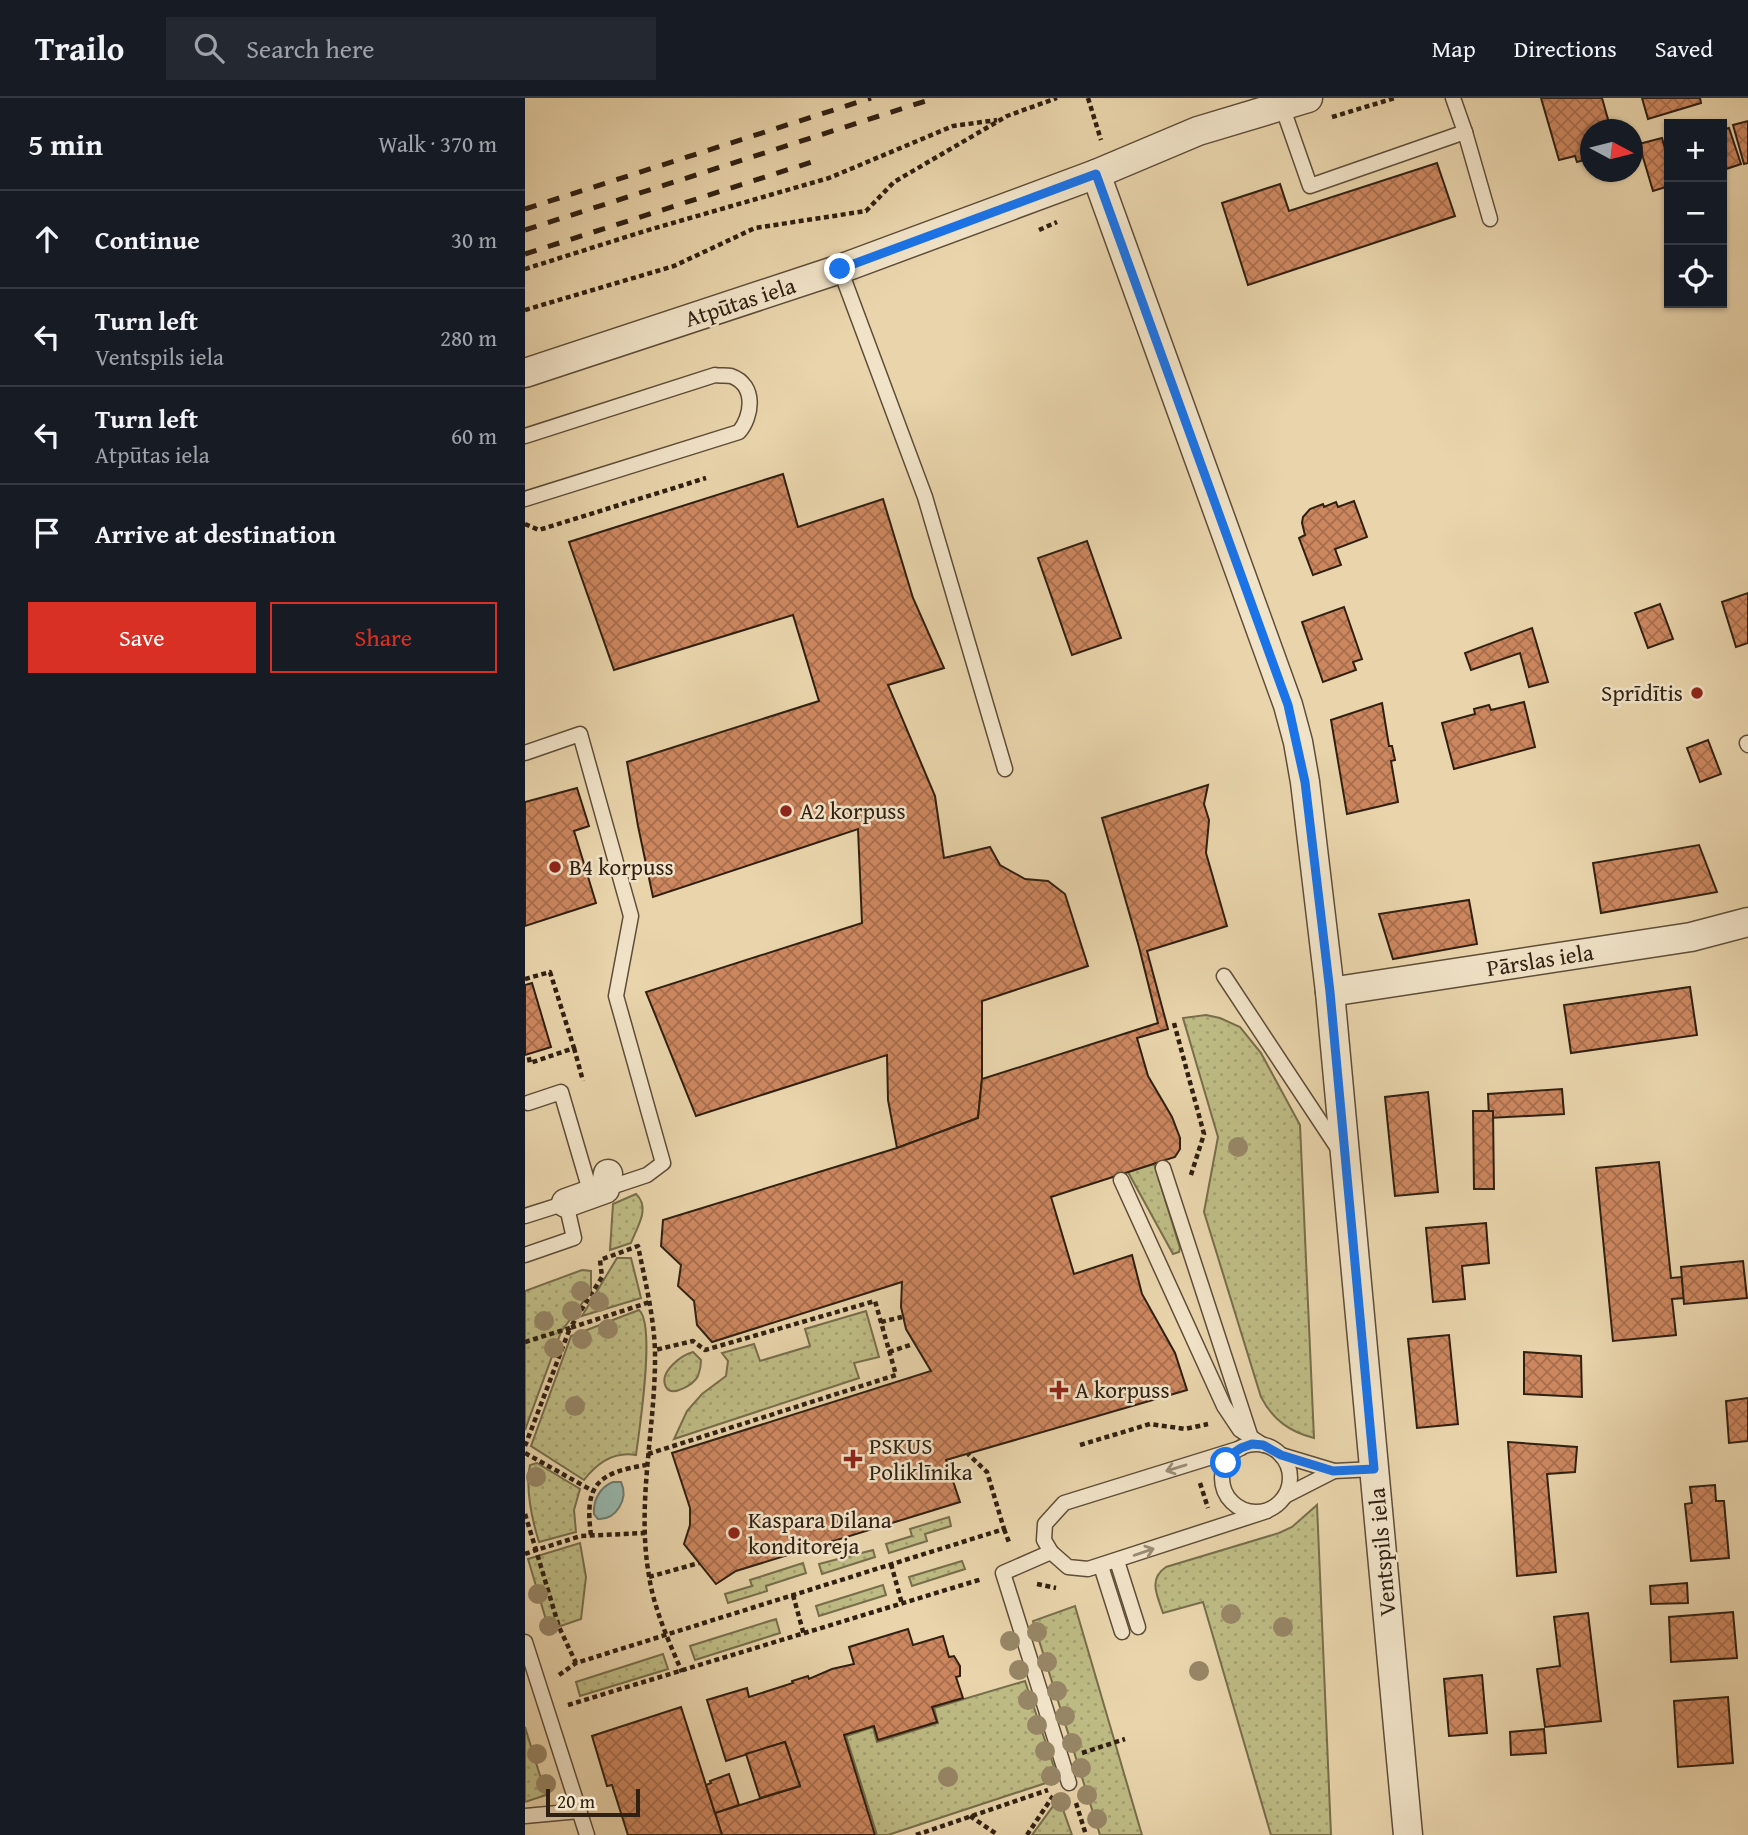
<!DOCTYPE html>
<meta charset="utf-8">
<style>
:root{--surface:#171b24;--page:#242831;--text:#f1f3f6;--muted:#9ea1a6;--line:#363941;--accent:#d93025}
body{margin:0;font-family:"Gentium Book Plus",serif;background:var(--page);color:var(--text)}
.controls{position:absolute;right:21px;top:21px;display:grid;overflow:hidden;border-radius:0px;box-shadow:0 2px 5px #0004}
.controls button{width:63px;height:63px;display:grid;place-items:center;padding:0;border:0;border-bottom:2px solid var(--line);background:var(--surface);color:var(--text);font:35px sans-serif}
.compass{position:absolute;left:1055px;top:21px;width:63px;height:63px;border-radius:50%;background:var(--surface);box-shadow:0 2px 5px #0004;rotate:97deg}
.scale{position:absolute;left:21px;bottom:18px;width:94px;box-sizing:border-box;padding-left:7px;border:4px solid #302012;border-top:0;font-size:19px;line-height:24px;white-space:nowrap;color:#302012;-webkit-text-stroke:5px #f1e3c8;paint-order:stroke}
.stop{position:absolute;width:21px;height:21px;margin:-16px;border:5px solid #1a73e8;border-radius:50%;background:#fff}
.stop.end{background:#1a73e8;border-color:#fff;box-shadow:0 2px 7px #0008}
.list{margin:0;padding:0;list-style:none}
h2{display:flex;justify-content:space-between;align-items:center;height:91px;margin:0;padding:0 28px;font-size:30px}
h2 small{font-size:23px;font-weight:400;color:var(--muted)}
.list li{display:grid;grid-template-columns:46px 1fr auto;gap:21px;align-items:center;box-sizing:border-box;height:98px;padding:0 28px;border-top:2px solid var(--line)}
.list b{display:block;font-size:26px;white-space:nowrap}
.list p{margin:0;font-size:23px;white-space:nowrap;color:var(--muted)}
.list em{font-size:23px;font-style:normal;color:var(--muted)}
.actions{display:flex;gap:14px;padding:21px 28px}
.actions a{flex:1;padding:16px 0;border:2px solid var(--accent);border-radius:0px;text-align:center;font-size:24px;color:var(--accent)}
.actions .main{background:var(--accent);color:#fff}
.icon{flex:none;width:38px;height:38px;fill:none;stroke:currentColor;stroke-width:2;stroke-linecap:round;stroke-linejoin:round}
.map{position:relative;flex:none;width:1223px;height:1737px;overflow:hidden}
header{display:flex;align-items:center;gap:42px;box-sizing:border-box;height:98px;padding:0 35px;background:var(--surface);border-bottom:2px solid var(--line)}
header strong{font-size:33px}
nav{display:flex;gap:38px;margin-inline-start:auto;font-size:24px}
.search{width:490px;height:63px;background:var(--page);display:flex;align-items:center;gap:18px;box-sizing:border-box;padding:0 24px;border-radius:0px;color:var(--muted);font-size:26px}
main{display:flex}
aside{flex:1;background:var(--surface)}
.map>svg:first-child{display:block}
.grass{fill:url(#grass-dots);stroke:#776e4b;stroke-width:2}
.water{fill:#97b8ad;stroke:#6e7b6f;stroke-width:2}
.building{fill:url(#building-cross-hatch);stroke:#302012;stroke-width:2}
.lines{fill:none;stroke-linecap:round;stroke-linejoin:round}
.lane-casing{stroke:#5e4d38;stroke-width:17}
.street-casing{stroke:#5e4d38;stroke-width:31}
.path{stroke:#302012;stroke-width:4.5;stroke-dasharray:5 3.5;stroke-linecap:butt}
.lane{stroke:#f1e3c8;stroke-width:14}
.street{stroke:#f1e3c8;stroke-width:28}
.rail{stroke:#302012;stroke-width:5;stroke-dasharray:12 12;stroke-linecap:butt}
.tree{fill:#978666}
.oneway{stroke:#9a8b76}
.route{stroke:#1a73e8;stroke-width:9}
.poi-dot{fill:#8f2418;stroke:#f1e3c8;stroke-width:2.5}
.labels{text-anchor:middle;stroke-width:5;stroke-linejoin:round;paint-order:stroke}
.street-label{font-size:23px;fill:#302012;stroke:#f1e3c8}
.poi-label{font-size:23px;fill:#302012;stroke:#f1e3c8;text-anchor:start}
</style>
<header>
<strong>Trailo</strong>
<div class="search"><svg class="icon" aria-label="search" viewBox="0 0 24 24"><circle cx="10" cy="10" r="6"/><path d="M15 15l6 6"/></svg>Search here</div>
<nav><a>Map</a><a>Directions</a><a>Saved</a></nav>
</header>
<main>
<aside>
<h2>5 min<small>Walk · 370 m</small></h2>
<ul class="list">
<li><svg class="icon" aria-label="ahead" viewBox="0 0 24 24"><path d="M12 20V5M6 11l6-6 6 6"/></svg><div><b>Continue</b></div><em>30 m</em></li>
<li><svg class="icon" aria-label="left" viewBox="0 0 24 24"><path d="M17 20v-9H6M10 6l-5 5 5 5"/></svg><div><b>Turn left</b><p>Ventspils iela</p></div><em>280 m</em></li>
<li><svg class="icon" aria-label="left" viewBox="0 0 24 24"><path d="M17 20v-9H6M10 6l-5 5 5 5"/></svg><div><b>Turn left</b><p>Atpūtas iela</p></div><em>60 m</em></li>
<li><svg class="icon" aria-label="arrive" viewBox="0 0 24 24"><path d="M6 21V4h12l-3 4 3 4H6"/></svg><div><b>Arrive at destination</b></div></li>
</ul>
<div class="actions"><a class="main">Save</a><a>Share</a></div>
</aside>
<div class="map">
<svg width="1223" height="1737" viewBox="0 0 1223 1737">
<defs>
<pattern id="grass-dots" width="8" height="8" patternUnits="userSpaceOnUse" patternTransform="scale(1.75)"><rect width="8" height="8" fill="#bebb84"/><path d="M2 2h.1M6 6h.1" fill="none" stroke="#a4a071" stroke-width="1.8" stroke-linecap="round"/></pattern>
<pattern id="building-cross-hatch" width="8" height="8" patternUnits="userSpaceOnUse" patternTransform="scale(1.75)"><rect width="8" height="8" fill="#cd875f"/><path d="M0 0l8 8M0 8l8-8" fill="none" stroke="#a76e4d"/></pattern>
</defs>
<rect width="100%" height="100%" fill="#e9d4ab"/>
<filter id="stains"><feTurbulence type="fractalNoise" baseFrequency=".00286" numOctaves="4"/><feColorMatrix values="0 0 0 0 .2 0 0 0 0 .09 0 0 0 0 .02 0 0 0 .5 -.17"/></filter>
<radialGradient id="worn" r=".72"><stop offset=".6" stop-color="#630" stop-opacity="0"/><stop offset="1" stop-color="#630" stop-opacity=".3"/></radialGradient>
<!-- grass -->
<g class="grass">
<path d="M681 917 695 920 715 929 736 955 775 1027 789 1340C765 1334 748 1322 736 1299L679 1114 693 1039 658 920Z"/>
<path d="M629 1066 655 1150 654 1154 648 1156 603 1074Z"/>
<path d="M111 1096C126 1110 112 1129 106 1145L85 1152 88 1106Z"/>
<path d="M92 1160H106L116 1200 57 1218Z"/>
<path d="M57 1172 66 1173V1193L36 1234 0 1332V1193Z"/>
<path d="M114 1212C131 1226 114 1334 111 1357 88 1353 72 1365 59 1382L6 1348 46 1238Z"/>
<path d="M341 1213 354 1259 329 1265 334 1280 149 1341 162 1313 177 1296 201 1278 203 1263 197 1255 229 1246 235 1263 285 1248 280 1231Z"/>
<path d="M168 1254 176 1262C176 1267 175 1273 173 1278 169 1286 147 1300 141 1289 133 1274 157 1257 168 1254Z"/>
<path d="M12 1365 55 1391 49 1412 51 1434 14 1444C7 1422 0 1389 5 1367Z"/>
<path d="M792 1407 806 1737H746L678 1504 638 1515C632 1497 623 1481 641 1469L754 1435 767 1429Z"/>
<path d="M424 1419 426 1428 400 1436 402 1443 364 1455 361 1446 387 1438 385 1431Z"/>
<path d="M55 1445 61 1479 56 1521 24 1532 3 1461Z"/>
<path d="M348 1452 350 1459 297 1476 294 1466Z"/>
<path d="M437 1463 440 1471 387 1488 384 1479Z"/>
<path d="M278 1465 281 1475 241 1488 242 1493 203 1505 200 1496 227 1488 225 1482Z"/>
<path d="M358 1487 361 1497 294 1518 291 1508Z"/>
<path d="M550 1508 617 1737H575L508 1523Z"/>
<path d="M251 1521 255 1535 170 1562 165 1548Z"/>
<path d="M138 1556 143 1571 55 1598 51 1584Z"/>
<path d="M500 1583 533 1681 363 1737H352L321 1638 348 1629 352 1644 413 1625 409 1610Z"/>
<path d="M0 1629 21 1697 0 1704Z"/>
<path d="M534 1700 547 1737H507Z"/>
</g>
<!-- water -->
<path class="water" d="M88 1384H96C104 1401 91 1422 73 1421L69 1416C68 1402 75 1389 88 1384Z"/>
<!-- building -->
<g class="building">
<path d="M1016 0H1077L1086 32H1066V60L1052 64 1050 58 1034 62Z"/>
<path d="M1117 0H1175L1176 5 1123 21Z"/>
<path d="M1223 23V65L1219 66 1208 27Z"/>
<path d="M1204 30 1216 66 1198 72 1197 32Z"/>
<path d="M1137 40 1144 65V88L1128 93 1114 46Z"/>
<path d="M912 65 930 118 723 187 697 105 755 86 764 113Z"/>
<path d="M258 376 273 429 358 401 388 500 419 570 363 587 410 698 419 760 465 749 475 767 500 781 523 783 540 796 563 868 457 903V981L453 1020 372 1050 363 1002 362 957 171 1018 121 894 337 825 333 731 128 799 113 728 102 664 294 603 268 517 89 572 44 444Z"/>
<path d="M829 403 842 439 810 451 816 467 788 477 774 440 780 437 777 425 778 419 785 411 798 406 799 409 811 404 813 409Z"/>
<path d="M562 443 596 540 547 557 513 460Z"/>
<path d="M1223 495V545L1211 549 1197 504Z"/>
<path d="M1135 506 1148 541 1123 550 1110 515Z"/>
<path d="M819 509 837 561 828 564 831 572 798 584 777 524Z"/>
<path d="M1007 530 1023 584 1004 589 995 555 946 572 940 555Z"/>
<path d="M999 604 1010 649 929 671 917 625 950 616 949 611 964 607 966 612Z"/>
<path d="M857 605 864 648H867L870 662 866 663 873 704 822 716 806 622Z"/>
<path d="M1183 642 1196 676 1175 684 1162 650Z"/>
<path d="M683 687 679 706 684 722 681 755 702 828 622 853 643 931 612 940 623 978 647 1019 655 1040V1051L650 1059 526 1099 549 1176 607 1157 617 1196 650 1255 662 1292 421 1362 435 1404 211 1473 191 1486 159 1446 165 1427V1410L147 1355 406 1273 381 1231 376 1209 377 1184 187 1244 172 1227 169 1203 153 1188 156 1167 136 1148 138 1122 372 1050 453 1020 457 981 633 925 614 849 577 720Z"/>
<path d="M52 690 64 728 49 733 71 805 0 828V704Z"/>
<path d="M1174 747 1192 794 1076 815 1068 765Z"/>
<path d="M944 802 952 846 868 861 854 816Z"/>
<path d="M7 885 26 949 0 957V887Z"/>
<path d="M1165 889 1172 937 1046 955 1039 907Z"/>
<path d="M1037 991 1039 1016 964 1020 963 996Z"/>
<path d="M903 994 913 1094 870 1098 860 999Z"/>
<path d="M948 1013H968L969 1091H949Z"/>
<path d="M1134 1064 1146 1180 1157 1179 1159 1200 1147 1201 1151 1237 1088 1243 1071 1070Z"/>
<path d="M961 1125 964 1165 937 1168 940 1201 908 1204 901 1130Z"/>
<path d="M1218 1163 1222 1200 1159 1206 1156 1169Z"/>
<path d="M924 1237 933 1326 892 1330 883 1241Z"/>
<path d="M999 1254 1056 1258 1057 1299 999 1296Z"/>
<path d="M1223 1300V1343L1204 1345 1201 1303Z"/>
<path d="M983 1344 1052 1349 1050 1374 1022 1376 1031 1474 992 1478Z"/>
<path d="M1190 1387 1191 1403H1199L1204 1460 1166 1463 1160 1406 1167 1405 1165 1389Z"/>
<path d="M1162 1485 1163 1505 1126 1506 1125 1488Z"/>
<path d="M1208 1514 1212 1560 1146 1564 1144 1519Z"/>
<path d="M1063 1515 1076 1623 1020 1629 1012 1571 1035 1568 1029 1519Z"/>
<path d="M383 1531 388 1547 418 1538 424 1559 429 1558 435 1568V1578L431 1579 438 1600 407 1609 412 1624 353 1642 349 1628 319 1637 350 1737H197L190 1715 275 1688 260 1644 201 1663 182 1602 222 1590 224 1599 268 1585 267 1583 283 1578 284 1581 307 1571 329 1566 324 1549Z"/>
<path d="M957 1577 962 1635 924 1638 919 1581Z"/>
<path d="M1203 1599 1208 1665 1153 1669 1149 1603Z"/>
<path d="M156 1609 197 1737H103L87 1687 82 1688 67 1638Z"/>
<path d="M1019 1631 1021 1655 986 1657 985 1634Z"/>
<path d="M260 1644 275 1688 235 1700 221 1656Z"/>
<path d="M204 1676 214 1707 190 1715 181 1687 186 1685 185 1683Z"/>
</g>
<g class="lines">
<defs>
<g id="lane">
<path d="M757 8 785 88 940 34 928 0"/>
<path d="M940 34 965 121"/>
<path d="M315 171 400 399 480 671"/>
<path d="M0 338 190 277C194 278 202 277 206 278 232 287 227 319 214 334L0 401"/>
<path d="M1222 645 1223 647"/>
<path d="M0 655 55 636 106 818 91 898 138 1065 122 1077 80 1091"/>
<path d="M699 878 814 1052"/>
<path d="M3 1005 36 994 66 1096"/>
<path d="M638 1070 725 1337"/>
<path d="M596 1082 699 1308 715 1332 738 1347"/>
<path d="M0 1118 41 1105 49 1140 0 1157"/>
<circle cx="731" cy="1380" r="34"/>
<path d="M716 1350 539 1405 520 1426 519 1442 526 1454 543 1469 563 1471 742 1413"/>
<path d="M756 1357 809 1373 849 1371"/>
<path d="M760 1398 809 1373"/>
<path d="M526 1454 478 1475 544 1685"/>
<path d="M592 1463 613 1529"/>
<path d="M576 1468 597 1534"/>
<path d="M0 1544 62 1737"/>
<path d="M0 1718 54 1713"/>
</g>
<g id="street">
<path d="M571 76 763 607 773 644 780 684 805 894 883 1737"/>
<path d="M0 275 315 171 571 76 673 33 783 0"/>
<path d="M805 894 1166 839 1223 824"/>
<path d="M41 1105 80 1091 83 1076"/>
</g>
</defs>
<!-- lane casing -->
<use href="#lane" class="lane-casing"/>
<!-- street casing -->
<use href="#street" class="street-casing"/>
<!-- path -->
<g class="path">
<path d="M563 0 576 42"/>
<path d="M807 19 870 0"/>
<path d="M514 132 532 124"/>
<path d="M0 171 120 133 304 80 428 28 472 22"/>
<path d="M0 212 149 168 230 130 341 113 369 84 482 18 532 0"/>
<path d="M0 426 14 432 181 380"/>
<path d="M0 881 25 874 49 950 5 965 3 956"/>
<path d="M649 925 679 1036 665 1080"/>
<path d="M49 950 58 983"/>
<path d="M356 1224 377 1219"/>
<path d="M0 1244 45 1230 77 1179 75 1162 113 1148C120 1183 129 1218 130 1254 131 1328 111 1404 124 1478 129 1511 144 1544 157 1574"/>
<path d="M364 1254 388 1246"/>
<path d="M555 1347 625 1326 660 1331 683 1326"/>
<path d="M0 1348 45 1230 125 1204"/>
<path d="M0 1355 68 1393"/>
<path d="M123 1356 371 1277 350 1203 180 1252 168 1243 130 1252"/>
<path d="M675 1385 683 1410"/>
<path d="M0 1416 11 1452 56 1438 120 1435"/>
<path d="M479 1431 485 1447"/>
<path d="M66 1437C59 1386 73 1375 121 1367"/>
<path d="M0 1456 11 1452 34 1529 51 1565"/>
<path d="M366 1466 377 1506"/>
<path d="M124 1479 174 1465"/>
<path d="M512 1486 531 1490"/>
<path d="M268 1497 279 1537"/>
<path d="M34 1577 51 1565 479 1431 462 1374 443 1356"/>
<path d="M43 1607 457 1481"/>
<path d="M557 1655 600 1641"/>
<path d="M551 1705 561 1737"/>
<path d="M445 1718 473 1737"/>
<path d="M391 1737 523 1692"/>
<path d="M502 1737 528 1698"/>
</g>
<!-- lane -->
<use href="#lane" class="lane"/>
<!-- street -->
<use href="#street" class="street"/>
<!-- rail -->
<g class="rail">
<path d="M0 111 346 0"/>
<path d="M0 132 410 0"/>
<path d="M0 156 293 62"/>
</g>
</g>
<!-- trees -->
<g class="tree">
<circle cx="713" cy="1049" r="10"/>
<circle cx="56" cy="1193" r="10"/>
<circle cx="74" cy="1204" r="10"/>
<circle cx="47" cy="1213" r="10"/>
<circle cx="19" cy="1223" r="10"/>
<circle cx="83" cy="1231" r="10"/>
<circle cx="57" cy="1241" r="10"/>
<circle cx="29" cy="1250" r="10"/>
<circle cx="50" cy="1308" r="10"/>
<circle cx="11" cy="1379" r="10"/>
<circle cx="13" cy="1496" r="10"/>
<circle cx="706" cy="1516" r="10"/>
<circle cx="24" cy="1528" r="10"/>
<circle cx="758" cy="1529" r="10"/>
<circle cx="512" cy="1534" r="10"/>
<circle cx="485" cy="1543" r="10"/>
<circle cx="522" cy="1564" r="10"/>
<circle cx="494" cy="1572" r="10"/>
<circle cx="674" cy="1573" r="10"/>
<circle cx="532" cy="1593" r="10"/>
<circle cx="503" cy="1602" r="10"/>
<circle cx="540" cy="1618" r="10"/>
<circle cx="512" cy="1627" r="10"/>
<circle cx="547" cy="1645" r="10"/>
<circle cx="520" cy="1653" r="10"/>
<circle cx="12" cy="1656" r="10"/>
<circle cx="556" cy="1670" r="10"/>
<circle cx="526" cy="1678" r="10"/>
<circle cx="423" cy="1679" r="10"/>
<circle cx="21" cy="1686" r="10"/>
<circle cx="562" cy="1697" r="10"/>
<circle cx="536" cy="1704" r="10"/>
<circle cx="572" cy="1721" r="10"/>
</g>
<!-- one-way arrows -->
<defs><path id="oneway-shaft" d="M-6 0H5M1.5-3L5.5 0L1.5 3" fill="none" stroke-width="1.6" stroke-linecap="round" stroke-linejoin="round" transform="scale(1.75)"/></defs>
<g class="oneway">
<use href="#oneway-shaft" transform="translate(651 1370) rotate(163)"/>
<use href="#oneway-shaft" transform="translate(619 1454) rotate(-19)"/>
</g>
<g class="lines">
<!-- route -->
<path class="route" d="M315 171 571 76 763 607 780 684 805 894 849 1371 808 1373 756 1357 738 1347 727 1346 716 1350 707 1356 701 1365"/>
</g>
<!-- markers -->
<g class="poi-dot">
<circle cx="1172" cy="595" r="7"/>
<circle cx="261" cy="713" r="7"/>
<circle cx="30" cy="769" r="7"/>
<path d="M530.5 1281.5h7v7h7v7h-7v7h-7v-7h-7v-7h7z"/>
<path d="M324.5 1350.5h7v7h7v7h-7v7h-7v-7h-7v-7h7z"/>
<circle cx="209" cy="1435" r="7"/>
</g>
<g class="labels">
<!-- street labels -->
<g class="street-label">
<text transform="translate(215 204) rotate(-18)" y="8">Atpūtas iela</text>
<text transform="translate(1015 862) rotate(-9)" y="8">Pārslas iela</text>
<text transform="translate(857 1454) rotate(-95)" y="8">Ventspils iela</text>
</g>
<!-- poi labels -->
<g class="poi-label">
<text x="1158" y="603" text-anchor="end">Sprīdītis</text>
<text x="275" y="721">A2 korpuss</text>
<text x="44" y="777">B4 korpuss</text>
<text x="550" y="1300">A korpuss</text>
<text x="344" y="1356">PSKUS<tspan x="344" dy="26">Poliklīnika</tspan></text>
<text x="223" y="1430">Kaspara Dilana<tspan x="223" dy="26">konditoreja</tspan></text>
</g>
</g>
<rect width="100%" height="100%" filter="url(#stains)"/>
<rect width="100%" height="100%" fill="url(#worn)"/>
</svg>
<div class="controls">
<button>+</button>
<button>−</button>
<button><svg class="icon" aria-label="locate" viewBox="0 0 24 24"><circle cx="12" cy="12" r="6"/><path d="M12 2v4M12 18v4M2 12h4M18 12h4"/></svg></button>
</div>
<svg class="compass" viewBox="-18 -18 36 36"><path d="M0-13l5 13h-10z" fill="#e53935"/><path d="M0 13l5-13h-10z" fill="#9ea1a6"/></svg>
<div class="scale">20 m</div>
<div class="stop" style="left:701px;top:1365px"></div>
<div class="stop end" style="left:315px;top:171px"></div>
</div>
</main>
